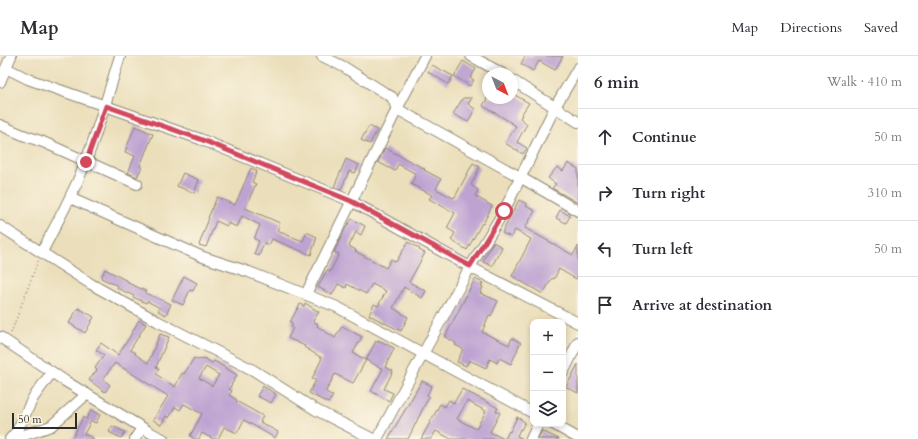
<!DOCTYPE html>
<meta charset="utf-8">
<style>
:root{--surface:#fff;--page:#f2f2f3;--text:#2b2b33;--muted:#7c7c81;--line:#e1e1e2}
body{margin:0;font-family:Cardo,serif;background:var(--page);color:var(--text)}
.controls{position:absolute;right:12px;bottom:12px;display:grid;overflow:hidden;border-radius:8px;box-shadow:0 2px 6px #0003}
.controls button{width:36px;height:36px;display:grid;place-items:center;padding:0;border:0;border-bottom:1px solid var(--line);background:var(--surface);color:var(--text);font:20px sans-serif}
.compass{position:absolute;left:482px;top:12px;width:36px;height:36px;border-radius:50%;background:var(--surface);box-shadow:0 2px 6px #0003;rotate:138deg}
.scale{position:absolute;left:12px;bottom:10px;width:65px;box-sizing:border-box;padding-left:4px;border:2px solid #2b2b2b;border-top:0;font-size:11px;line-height:14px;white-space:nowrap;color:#2b2b2b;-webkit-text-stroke:3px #fcf5e5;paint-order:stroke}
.stop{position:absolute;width:12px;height:12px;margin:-9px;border:3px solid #d1495b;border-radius:50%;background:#fff}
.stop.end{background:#d1495b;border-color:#fff;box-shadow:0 1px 4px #0008}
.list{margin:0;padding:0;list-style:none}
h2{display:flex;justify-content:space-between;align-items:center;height:52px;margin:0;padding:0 16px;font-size:17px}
h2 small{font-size:13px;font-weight:400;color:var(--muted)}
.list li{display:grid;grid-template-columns:26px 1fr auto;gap:12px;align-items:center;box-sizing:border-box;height:56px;padding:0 16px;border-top:1px solid var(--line)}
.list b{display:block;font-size:15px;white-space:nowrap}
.list em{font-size:13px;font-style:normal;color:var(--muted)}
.icon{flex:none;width:22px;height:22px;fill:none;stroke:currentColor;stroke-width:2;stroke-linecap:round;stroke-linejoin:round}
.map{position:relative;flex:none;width:578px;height:383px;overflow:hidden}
header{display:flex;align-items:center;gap:24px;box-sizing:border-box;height:56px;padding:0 20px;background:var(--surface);border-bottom:1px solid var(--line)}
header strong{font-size:19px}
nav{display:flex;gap:22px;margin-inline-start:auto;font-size:14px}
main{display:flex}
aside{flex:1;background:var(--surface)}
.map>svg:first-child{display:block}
.building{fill:#bea3d2;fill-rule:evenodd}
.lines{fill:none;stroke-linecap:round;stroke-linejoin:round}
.minor-casing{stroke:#8b8573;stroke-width:12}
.path{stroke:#8b8573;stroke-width:1.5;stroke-dasharray:1 3;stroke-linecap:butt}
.minor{stroke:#fff;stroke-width:10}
.route{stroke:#d1495b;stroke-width:5}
</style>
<header>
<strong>Map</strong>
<nav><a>Map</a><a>Directions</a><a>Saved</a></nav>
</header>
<main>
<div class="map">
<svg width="578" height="383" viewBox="0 0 578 383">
<rect width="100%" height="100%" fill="#fcf5e5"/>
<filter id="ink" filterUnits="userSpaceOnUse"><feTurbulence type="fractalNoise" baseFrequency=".025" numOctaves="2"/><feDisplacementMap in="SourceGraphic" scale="8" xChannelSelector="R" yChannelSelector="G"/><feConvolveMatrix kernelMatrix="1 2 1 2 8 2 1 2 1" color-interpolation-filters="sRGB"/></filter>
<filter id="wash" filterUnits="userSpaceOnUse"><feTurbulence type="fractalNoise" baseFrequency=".012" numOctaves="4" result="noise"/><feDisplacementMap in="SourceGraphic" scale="16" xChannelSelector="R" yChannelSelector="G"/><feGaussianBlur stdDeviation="0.9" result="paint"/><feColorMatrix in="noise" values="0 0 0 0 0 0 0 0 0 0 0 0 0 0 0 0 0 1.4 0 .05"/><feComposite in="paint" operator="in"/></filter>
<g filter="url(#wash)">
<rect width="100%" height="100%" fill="#ebdfbb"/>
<g id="blocks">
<!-- building -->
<g class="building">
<path d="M525 0H563L555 14 539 5 533 15 521 8Z"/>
<path d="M463 5 476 13 470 22 474 24 470 30 454 20Z"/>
<path d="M432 9 453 20 448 28 428 16Z"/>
<path d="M513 38 529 47 521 59H522L520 62 527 68 517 86 527 92 523 98 505 87 516 70 499 59 483 50 487 42H512Z"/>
<path d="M463 42H472L468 48 475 53 468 66 453 58Z"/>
<path d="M135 70 153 78 140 110 142 111 137 121 128 117 135 100 125 96Z"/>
<path d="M369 70 377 74 370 88 361 84Z"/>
<path d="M385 92 425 113 424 114 441 123 436 133 453 142 454 141H455L473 107 480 111 471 129 478 134 475 140 492 150 483 168 482 167 467 194 451 184 455 177 447 172 455 157 429 143 432 139 411 128 416 118 398 108 395 115 378 106Z"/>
<path d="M346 103 359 109 355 117 349 115 341 134 334 131Z"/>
<path d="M568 107 578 113V147L552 132 556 128 548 122 557 111 563 115Z"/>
<path d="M251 112 257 115 252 126 256 128 245 152 280 167 277 175 303 185 307 176 317 181 311 199 272 183 269 189 264 187 259 200 254 198 259 185 254 183 260 169 242 160 237 171 228 167 227 170 216 165 206 191 199 189 209 162H208L217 141 235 149Z"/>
<path d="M183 117 199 124 194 137 177 130Z"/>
<path d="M519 144 527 148 526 150 535 155 525 172 573 199 578 190V218L576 223 559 213 554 223 552 222 543 238 512 220 531 183 515 174 511 181 502 177Z"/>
<path d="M560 154 570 160 566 167 556 162Z"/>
<path d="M352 163 365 170 361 179 356 176 349 190 356 194 355 195 386 212 391 203 396 206 408 186 420 193 419 194 425 197 409 226 426 235 422 242 404 231 393 252 408 261 401 275 369 259 374 248 378 250 386 235 372 228 366 238 347 228 346 232 338 228 332 239 318 231 327 214 330 216 339 198 334 196 346 171Z"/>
<path d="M493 186 502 191 492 210 483 206Z"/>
<path d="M105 213 129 226 128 227 146 235 145 237 171 248 166 259 158 255 160 252 147 245 146 247 133 241 134 240 117 232 118 230 101 222Z"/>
<path d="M184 220 197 227 193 235 190 234 183 249 172 244Z"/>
<path d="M475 223 483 227 481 230 483 231 480 237 498 245 491 260 489 259 482 276 509 289 512 282 521 287 517 293H518L511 308 499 302 497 307 490 303 486 312 469 304 466 310 457 306 463 293 455 289 456 287 445 281Z"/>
<path d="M305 247 319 256 313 265 318 268 317 270 335 282 342 270 362 281 353 297 366 304 353 327 335 318 326 335V336L333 340 328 347 309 337 316 324 312 323 322 302 304 291 305 290 288 282 293 272 291 271 293 268 290 266 300 248 304 250Z"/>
<path d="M78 252 94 261 85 277 69 267Z"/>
<path d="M139 264 146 268 130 294 136 297 135 298 148 307 160 278 169 281 156 311 159 313 156 318 175 331 182 317 184 318 194 302 199 304 200 303 203 304 204 302 212 307 214 305 237 319 229 333 232 335 229 339 237 344 236 345 263 360 260 366 278 376 275 382 244 364 237 377 224 371 218 383H213L202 377 199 383H195L190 380 202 358 184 348 180 354 175 351 169 362 166 360 161 369 153 364 168 340 115 307 103 323 110 329 105 336 89 324 97 314 95 312 104 299 96 294 101 287 118 299 129 282ZM206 311 219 319 212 330 199 322Z"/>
<path d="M378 284 394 292 393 295 385 311 393 315 384 333 393 337 389 345 371 335 383 313 366 304 376 285 378 286Z"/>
<path d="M578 308V337L566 331Z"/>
<path d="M422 325 432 330 427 339 429 340 408 383H388Z"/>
<path d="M263 330 276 338 271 347 257 340Z"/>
<path d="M462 333 498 352 496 355 500 357 490 376 504 383H451L436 375 431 383H421L440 348 445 351 449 344 454 347ZM467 345 486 355 476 373 457 363Z"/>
<path d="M91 354 100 359 96 367 91 365 84 378 94 383H72L83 361 86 363Z"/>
<path d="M517 361 525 366 521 374 520 373 517 380 523 383H505L509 375 510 376Z"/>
<path d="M112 370 125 376 121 382 109 376Z"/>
<path d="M542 375 559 383H538Z"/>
</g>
</g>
</g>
<g filter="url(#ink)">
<use href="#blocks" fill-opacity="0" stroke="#8b8573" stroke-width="1"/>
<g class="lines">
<defs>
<g id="minor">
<path d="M322 0 344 11 385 37 392 41 397 53 520 121 578 155"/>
<path d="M471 0 503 18"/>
<path d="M6 12 28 23 200 83 351 145 470 211 578 267"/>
<path d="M512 24 578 66"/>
<path d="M0 26 11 0"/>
<path d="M0 69 23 79 43 86 137 128"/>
<path d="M70 142 203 201 249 216 337 251 533 357"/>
<path d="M0 170 91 228 157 265 253 314 316 354 373 383"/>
<path d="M42 196C57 166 74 137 86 105 99 71 109 35 120 0"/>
<path d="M306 238 397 53 425 0"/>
<path d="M0 281 65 325 151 377 163 383"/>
<path d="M563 317 578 286"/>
<path d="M553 368 578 382"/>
<path d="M10 383 17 375 33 342 52 316"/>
<path d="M13 383 51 370 87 338"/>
<path d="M135 383 142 372"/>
<path d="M377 383 470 211 504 155 555 51 578 12"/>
<path d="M531 383 538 368"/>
</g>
</defs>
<!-- minor casing -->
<use href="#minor" class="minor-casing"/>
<!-- path -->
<path class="path" d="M11 277 38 205"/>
<!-- minor -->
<use href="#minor" class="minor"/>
</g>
</g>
<g class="lines" filter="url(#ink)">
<!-- route -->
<path class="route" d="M86 106 106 50 200 83 351 145 470 210 504 155"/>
</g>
</svg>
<div class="controls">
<button>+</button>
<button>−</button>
<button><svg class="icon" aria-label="layers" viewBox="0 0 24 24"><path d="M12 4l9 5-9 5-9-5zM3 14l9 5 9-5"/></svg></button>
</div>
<svg class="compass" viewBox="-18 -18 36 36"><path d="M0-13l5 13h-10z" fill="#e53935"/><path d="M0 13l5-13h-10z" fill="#7c7c81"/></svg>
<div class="scale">50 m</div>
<div class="stop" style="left:504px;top:155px"></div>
<div class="stop end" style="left:86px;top:106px"></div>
</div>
<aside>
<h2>6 min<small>Walk · 410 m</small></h2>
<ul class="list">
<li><svg class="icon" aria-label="ahead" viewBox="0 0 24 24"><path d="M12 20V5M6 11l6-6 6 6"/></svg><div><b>Continue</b></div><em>50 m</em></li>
<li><svg class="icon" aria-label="right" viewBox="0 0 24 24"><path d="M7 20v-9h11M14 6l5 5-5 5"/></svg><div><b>Turn right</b></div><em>310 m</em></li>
<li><svg class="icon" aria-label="left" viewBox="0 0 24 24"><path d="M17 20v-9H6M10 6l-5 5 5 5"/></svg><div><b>Turn left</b></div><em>50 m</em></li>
<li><svg class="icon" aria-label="arrive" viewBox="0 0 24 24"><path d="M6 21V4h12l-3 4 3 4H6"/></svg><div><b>Arrive at destination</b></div></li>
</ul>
</aside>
</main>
